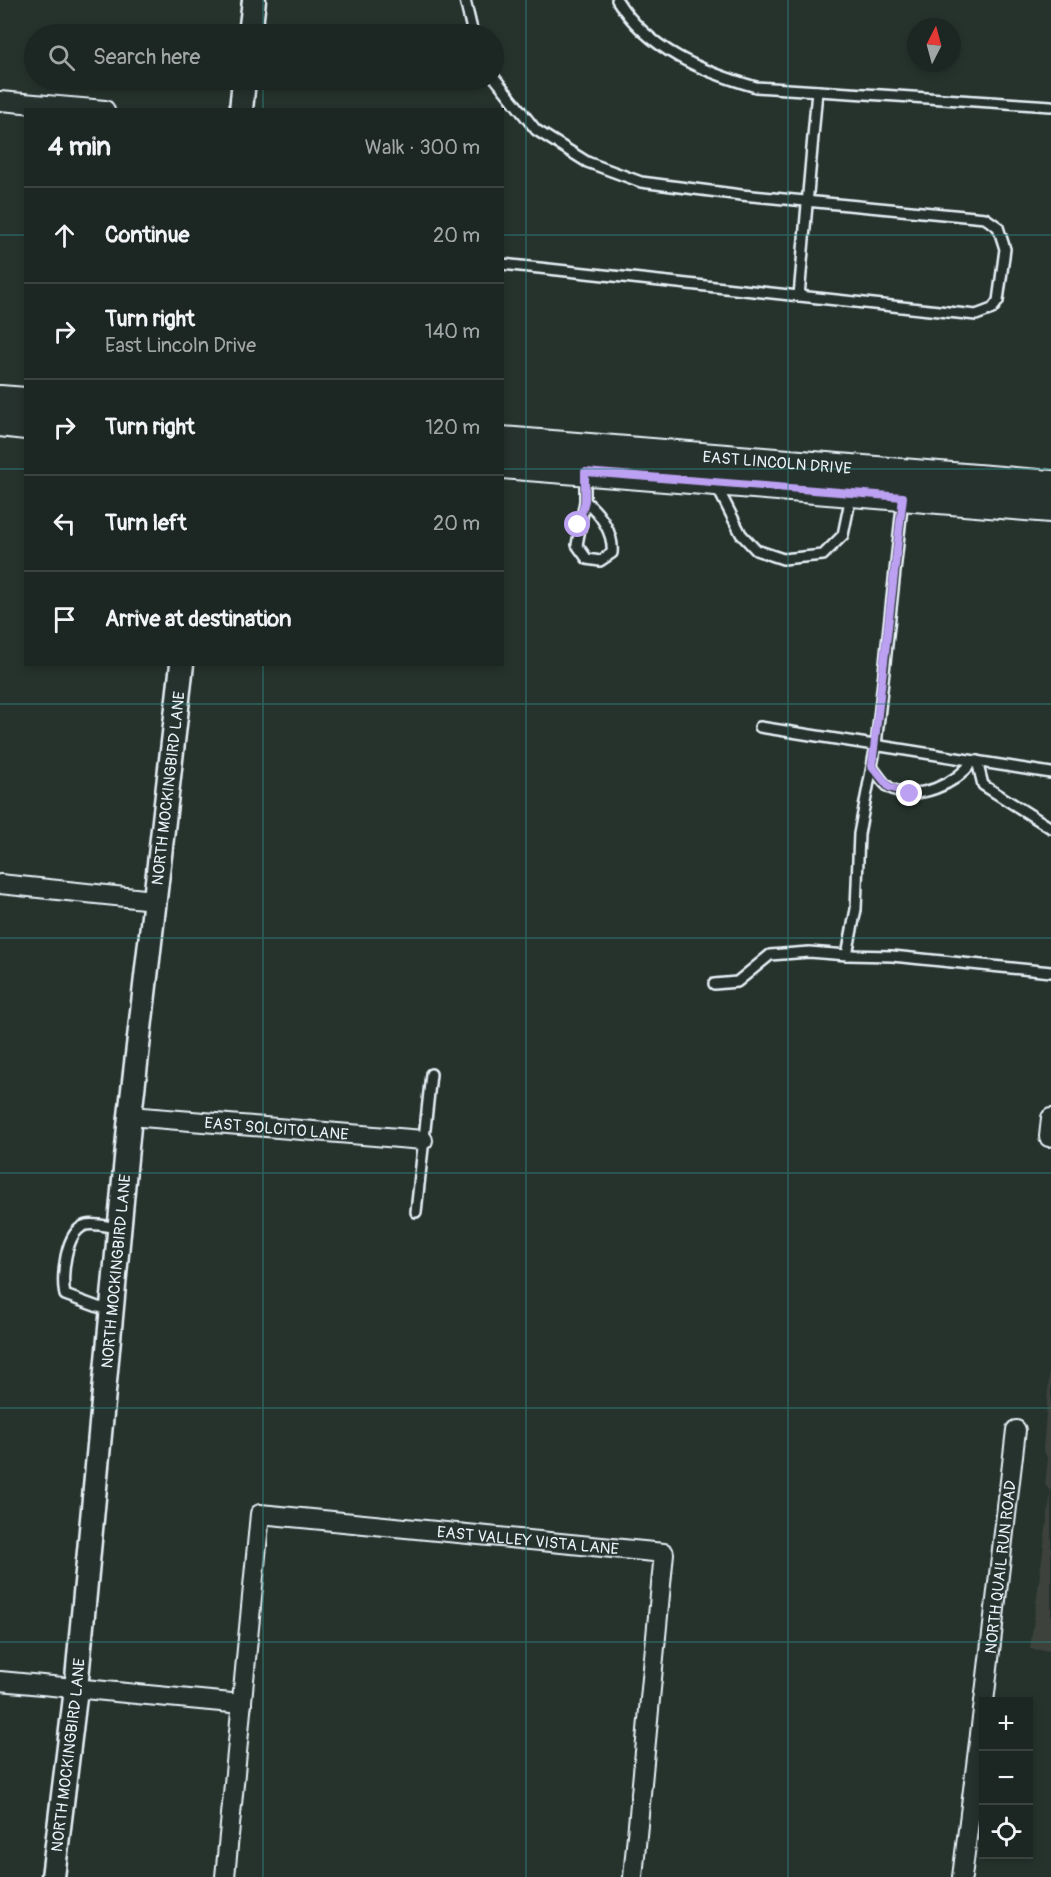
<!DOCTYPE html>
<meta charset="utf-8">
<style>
:root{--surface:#1c2622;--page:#252e2a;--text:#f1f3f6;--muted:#a0a5a5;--line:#3a4340}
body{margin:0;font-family:Pangolin,sans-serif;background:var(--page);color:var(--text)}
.controls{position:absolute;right:18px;bottom:18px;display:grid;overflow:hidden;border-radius:0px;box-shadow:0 3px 9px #0003}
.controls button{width:54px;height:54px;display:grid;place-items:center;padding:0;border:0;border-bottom:2px solid var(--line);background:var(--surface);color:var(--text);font:30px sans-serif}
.compass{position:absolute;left:907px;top:18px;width:54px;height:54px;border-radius:50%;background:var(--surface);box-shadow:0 3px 9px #0003;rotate:6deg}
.stop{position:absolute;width:18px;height:18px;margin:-14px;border:4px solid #bca0f2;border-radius:50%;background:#fff}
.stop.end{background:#bca0f2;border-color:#fff;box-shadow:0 2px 6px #0008}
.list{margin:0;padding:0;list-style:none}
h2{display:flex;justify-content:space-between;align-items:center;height:78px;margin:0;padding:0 24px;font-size:26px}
h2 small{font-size:20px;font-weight:400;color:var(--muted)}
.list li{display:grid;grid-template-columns:39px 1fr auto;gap:18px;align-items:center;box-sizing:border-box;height:96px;padding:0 24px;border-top:2px solid var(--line)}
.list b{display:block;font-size:22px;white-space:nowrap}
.list p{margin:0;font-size:20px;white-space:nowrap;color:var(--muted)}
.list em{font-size:20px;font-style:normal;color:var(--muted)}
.icon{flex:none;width:33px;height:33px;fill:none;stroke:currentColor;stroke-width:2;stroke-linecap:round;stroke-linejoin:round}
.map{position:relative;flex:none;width:1051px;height:1877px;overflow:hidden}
.search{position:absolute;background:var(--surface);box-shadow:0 3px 9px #0003;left:24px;top:24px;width:480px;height:66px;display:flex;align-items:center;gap:15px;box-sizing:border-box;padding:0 21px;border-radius:33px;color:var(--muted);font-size:22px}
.panel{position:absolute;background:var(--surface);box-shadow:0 3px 9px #0003;left:24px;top:108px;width:480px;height:558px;border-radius:0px}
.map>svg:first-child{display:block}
.built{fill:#3d423c}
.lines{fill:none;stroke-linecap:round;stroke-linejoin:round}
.service-casing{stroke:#e8f1f8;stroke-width:14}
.minor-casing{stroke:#e8f1f8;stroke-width:22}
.tertiary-casing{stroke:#e8f1f8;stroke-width:27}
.secondary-casing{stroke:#e8f1f8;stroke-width:30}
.service{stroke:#26332d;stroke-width:9}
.minor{stroke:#26332d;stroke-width:18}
.tertiary{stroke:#26332d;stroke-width:22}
.secondary{stroke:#26332d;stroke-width:26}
.route{stroke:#bca0f2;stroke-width:8}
.grid{fill:none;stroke:#308883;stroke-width:1.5;stroke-opacity:0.55}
.labels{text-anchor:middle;stroke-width:6;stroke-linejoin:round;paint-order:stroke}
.street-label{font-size:16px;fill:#e8f1f8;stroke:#26332d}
</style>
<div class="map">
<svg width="1051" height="1877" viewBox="0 0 1051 1877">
<rect width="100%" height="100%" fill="#26332d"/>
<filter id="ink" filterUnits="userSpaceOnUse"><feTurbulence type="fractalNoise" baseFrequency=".0167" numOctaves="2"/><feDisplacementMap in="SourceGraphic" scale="12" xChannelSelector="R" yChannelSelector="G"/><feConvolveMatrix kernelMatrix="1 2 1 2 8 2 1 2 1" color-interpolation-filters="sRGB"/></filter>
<g filter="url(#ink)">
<!-- built -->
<path class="built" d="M1051 1358V1651L1030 1649 1051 1492 1045 1485 1048 1459 1043 1449Z"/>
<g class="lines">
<defs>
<g id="service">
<path d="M465 0 473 34"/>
<path d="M617 0C648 50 703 72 756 87L1051 106"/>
<path d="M494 77 536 130 587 162 641 182 741 195 985 218 998 227 1005 249 998 301 992 309 976 315 502 264"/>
<path d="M799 296 817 91"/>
<path d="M716 485 741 534 756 550 783 559 823 555 843 535 851 496"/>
<path d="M585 501 577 545 587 559 600 561 612 553C614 533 600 513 585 501V474"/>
<path d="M760 727 1051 773"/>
<path d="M977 761 983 785 1051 828"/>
<path d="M872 767C877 773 883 784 890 788 918 802 956 784 973 761"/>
<path d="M847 955 892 956 1051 972"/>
<path d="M714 984 737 982 770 955 809 952 847 955 856 909 859 834 876 745 903 498"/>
<path d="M416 1212 431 1074"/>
<path d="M112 1309 98 1307 65 1295C61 1278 65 1231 86 1225 95 1223 110 1227 119 1228"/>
</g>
<g id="minor">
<path d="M0 101 105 110"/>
<path d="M0 884 154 900"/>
<path id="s1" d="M130 1116 423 1140"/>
<path d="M1049 1137 1051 1118"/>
<path d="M0 1681 242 1704"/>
<path id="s2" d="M984 1702 1016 1430"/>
<path id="s3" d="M225 1877 260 1514 664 1553 633 1877"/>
<path d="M962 1877 984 1702"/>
</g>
<g id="tertiary">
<path d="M250 34 254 0"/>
<path d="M241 110 244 80"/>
<path id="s4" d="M53 1877 76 1689 130 1116 182 664"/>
</g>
<g id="secondary">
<path d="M0 399 26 401"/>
<path d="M0 423 26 426"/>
<path id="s5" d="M502 440 1051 484"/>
<path d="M502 465 1051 509"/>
</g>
</defs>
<!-- service casing -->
<use href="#service" class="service-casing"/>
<!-- minor casing -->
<use href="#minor" class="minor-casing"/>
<!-- tertiary casing -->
<use href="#tertiary" class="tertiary-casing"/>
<!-- secondary casing -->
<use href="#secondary" class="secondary-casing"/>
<!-- service -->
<use href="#service" class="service"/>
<!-- minor -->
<use href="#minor" class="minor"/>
<!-- tertiary -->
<use href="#tertiary" class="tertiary"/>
<!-- secondary -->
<use href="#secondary" class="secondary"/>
</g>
</g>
<g class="lines" filter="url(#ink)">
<!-- route -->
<path class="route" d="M578 525 585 501V472L903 497 872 766 889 787 910 794"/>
</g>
<!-- grid -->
<path class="grid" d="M263 0V34M526 0V1877M788 0V1877M263 80V110M0 235H26M502 235H1051M0 469H26M502 469H1051M263 664V1877M0 704H1051M0 938H1051M0 1173H1051M0 1408H1051M0 1642H1051"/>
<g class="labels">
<!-- street labels -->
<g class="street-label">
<text dy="6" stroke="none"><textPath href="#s5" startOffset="276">EAST LINCOLN DRIVE</textPath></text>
<text dy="6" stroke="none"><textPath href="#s4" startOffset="1095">NORTH MOCKINGBIRD LANE</textPath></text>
<text dy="6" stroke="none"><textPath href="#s1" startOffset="147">EAST SOLCITO LANE</textPath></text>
<text dy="6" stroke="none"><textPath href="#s4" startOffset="609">NORTH MOCKINGBIRD LANE</textPath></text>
<text dy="6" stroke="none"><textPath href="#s3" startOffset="634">EAST VALLEY VISTA LANE</textPath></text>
<text dy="6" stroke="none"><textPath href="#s2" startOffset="136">NORTH QUAIL RUN ROAD</textPath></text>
<text dy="6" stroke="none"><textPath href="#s4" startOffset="123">NORTH MOCKINGBIRD LANE</textPath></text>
</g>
</g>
</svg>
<div class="controls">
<button>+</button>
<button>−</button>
<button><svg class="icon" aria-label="locate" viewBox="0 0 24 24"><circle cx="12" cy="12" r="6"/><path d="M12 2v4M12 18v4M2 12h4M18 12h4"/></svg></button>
</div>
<svg class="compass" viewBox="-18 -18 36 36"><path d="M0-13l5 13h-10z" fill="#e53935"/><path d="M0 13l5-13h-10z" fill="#a0a5a5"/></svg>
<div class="stop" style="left:578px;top:525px"></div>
<div class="stop end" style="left:910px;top:794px"></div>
<div class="search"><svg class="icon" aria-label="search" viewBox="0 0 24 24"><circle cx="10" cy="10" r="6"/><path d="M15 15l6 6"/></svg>Search here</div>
<section class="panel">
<h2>4 min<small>Walk · 300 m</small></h2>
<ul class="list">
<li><svg class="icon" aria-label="ahead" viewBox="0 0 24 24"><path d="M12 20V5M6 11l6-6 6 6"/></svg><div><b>Continue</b></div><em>20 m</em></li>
<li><svg class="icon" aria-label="right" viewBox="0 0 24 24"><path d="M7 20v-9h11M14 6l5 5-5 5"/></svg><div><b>Turn right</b><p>East Lincoln Drive</p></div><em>140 m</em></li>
<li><svg class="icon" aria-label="right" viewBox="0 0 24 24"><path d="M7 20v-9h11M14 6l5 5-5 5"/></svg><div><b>Turn right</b></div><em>120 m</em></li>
<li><svg class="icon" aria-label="left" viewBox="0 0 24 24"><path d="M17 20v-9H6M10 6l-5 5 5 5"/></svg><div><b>Turn left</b></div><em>20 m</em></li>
<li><svg class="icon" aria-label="arrive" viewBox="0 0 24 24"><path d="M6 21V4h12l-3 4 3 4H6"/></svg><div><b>Arrive at destination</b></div></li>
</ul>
</section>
</div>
